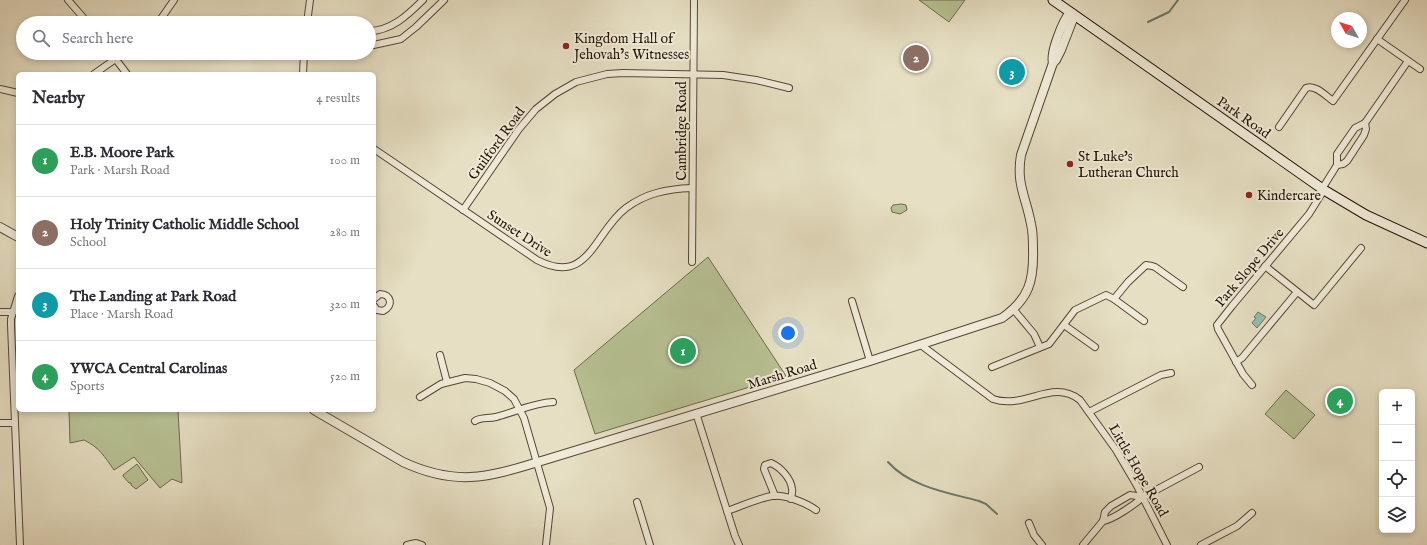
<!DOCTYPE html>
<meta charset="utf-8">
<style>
:root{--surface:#fff;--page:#f7f7f7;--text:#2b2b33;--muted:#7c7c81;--line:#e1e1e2;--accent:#ea580c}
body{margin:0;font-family:"IM FELL English",serif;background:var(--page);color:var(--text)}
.controls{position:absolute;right:12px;bottom:12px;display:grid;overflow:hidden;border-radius:6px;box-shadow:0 2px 6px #0003}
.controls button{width:36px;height:36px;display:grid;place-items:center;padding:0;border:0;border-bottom:1px solid var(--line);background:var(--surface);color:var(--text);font:20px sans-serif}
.compass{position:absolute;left:1331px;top:12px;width:36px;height:36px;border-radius:50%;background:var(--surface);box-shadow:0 2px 6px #0003;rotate:309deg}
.you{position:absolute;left:788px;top:333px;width:14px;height:14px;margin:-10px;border:3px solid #fff;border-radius:50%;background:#1a73e8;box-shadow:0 0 0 6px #1a73e833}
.badge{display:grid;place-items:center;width:26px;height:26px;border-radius:50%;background:var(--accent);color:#fff;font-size:13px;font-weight:700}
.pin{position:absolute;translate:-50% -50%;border:2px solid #fff;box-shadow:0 1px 4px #0006}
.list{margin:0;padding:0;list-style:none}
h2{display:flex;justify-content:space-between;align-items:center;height:52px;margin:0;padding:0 16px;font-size:17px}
h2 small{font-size:13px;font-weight:400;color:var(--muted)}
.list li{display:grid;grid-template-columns:26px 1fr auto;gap:12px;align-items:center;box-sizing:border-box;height:72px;padding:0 16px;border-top:1px solid var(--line)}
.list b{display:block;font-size:15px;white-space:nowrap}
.list p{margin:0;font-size:13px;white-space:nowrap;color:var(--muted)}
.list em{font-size:13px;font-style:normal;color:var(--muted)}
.icon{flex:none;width:22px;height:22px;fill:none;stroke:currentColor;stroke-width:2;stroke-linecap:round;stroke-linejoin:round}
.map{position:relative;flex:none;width:1427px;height:545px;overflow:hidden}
.search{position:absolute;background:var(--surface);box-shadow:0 2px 6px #0003;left:16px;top:16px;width:360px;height:44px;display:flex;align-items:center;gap:10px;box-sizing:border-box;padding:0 14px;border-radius:22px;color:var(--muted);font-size:15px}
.panel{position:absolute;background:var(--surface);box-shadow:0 2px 6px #0003;left:16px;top:72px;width:360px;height:340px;border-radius:6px}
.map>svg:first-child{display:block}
.green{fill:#b7c193;stroke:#6e6a4c}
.water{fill:#97bdaf;stroke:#69796b}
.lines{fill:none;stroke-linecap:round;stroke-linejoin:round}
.stream{stroke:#69796b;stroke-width:2}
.minor-casing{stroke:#544734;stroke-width:8}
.tertiary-casing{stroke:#544734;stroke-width:10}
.secondary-casing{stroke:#241404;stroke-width:11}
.minor{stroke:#efead8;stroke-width:6}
.tertiary{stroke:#efead8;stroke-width:8}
.secondary{stroke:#efead8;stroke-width:9}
.poi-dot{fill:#8f2418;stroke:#efead8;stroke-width:1.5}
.labels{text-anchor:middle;stroke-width:4;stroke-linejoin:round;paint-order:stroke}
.poi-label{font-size:14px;fill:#241404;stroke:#efead8;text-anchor:start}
.street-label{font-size:14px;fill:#241404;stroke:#efead8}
</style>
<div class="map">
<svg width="1427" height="545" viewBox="0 0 1427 545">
<rect width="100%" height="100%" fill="#e6dfc3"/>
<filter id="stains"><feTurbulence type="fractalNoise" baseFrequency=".005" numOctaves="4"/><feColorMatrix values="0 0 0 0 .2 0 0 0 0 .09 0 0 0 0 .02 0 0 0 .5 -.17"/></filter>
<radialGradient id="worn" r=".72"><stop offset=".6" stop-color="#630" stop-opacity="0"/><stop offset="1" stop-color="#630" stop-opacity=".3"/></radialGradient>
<!-- green -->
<g class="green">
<path d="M919 0H965L949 22Z"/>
<path d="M901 204 906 205 907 210 900 214 892 212 891 208 893 205Z"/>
<path d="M708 257 786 376 595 434 574 370Z"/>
<path d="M1286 390 1315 415 1294 439 1265 414Z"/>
<path d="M69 410H178L182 483 172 479 160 488 134 457 114 470C104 456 100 448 84 440L70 443Z"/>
<path d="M137 464 148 480 136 489 131 485V483H129L123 476V475Z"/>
</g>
<!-- water -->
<path class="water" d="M1258 312 1266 317 1257 328 1252 323 1256 318 1254 317Z"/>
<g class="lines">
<!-- stream -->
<g class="stream">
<path d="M1148 22 1169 12 1178 0"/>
<path d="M888 462C910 487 949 493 979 501L986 504 997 514"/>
</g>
<defs>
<g id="minor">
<path d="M68 0 88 23"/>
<path d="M158 23 174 0"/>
<path d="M307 23 310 0"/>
<path d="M369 31C391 31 408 15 423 0"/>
<path d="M1377 39 1420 69"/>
<path d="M369 46 401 39 416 27 444 0"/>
<path d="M111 53 127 74"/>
<path d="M94 74 124 53"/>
<path d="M303 74 304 53"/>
<path d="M0 89 18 93"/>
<path d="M1365 123 1408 61"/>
<path d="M1279 127 1306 88C1315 84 1326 96 1333 101L1405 0"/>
<path d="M374 149 537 260C589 287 594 232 626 208 646 193 667 189 692 188"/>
<path d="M1337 165V154L1355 128 1365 123"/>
<path d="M1322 189 1337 165 1343 164 1347 161 1364 135 1366 129 1365 123"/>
<path d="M463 210 519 129 536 109 555 94 576 82 607 74 623 73 723 75 756 80 789 88"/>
<path d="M692 262 694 0"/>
<path d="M1265 266 1314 305 1361 248"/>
<path d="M18 296 11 319V325L20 545"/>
<path d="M374 299 380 294C391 294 394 306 383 311L377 310 374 306"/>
<path d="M1114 299 1128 282 1146 265 1152 266 1155 267 1183 287"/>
<path d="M852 301 870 361"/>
<path d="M1014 310 1034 334 1040 347"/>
<path d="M0 312H13"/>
<path d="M1064 325 1095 347"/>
<path d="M921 345 993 399C1025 410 1052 378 1080 400L1116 450 1136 484 1167 545"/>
<path d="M440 355 447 382"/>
<path d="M1236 362 1242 358 1297 292"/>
<path d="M992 367 1049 344 1075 310 1106 295 1114 299 1144 321"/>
<path d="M1252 385 1243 374 1218 329 1217 325 1232 306 1309 214 1324 190"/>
<path d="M420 397 441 384 465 378 476 379 490 383 505 391 514 399 524 418 550 508 546 545"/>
<path d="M1089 412 1161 375 1171 373"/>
<path d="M696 413 735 536 739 545"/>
<path d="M475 421C481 417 488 419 496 417 515 412 533 403 553 402"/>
<path d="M0 423H15"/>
<path d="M775 496 764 469 765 465 771 463C780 467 791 478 792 489 793 492 791 496 791 499"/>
<path d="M1143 497 1130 495 1111 506 1105 512 1103 521C1114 519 1134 505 1143 497L1199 467"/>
<path d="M637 502 650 545"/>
<path d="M727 511C739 507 759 498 772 496 785 494 806 503 816 510"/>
<path d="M1029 523 1034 535 1042 545"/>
<path d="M407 545 416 543 422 545"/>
<path d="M1083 545 1103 521"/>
<path d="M1201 545 1237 526 1252 513"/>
</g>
<g id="tertiary">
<path d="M1053 63C1050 52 1063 21 1070 12"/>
<path d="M0 227 18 237"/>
<path d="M314 410 403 462C455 486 486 478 538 462L870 361 1002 318C1029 299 1034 281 1033 249 1033 241 1033 232 1031 224 1026 197 1016 184 1021 155L1053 63 1056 60 1061 50 1073 19 1075 16"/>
</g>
<path id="secondary" d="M1053 0 1324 190 1366 215 1427 243"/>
</defs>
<!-- minor casing -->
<use href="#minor" class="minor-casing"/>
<!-- tertiary casing -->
<use href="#tertiary" class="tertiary-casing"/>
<!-- secondary casing -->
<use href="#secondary" class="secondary-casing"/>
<!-- minor -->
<use href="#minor" class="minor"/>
<!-- tertiary -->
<use href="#tertiary" class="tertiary"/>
<!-- secondary -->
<use href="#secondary" class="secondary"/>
</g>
<!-- markers -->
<g class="poi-dot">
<circle cx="566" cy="46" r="4"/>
<circle cx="1070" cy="164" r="4"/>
<circle cx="1249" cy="195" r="4"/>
</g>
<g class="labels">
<!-- poi labels -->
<g class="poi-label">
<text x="574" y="43">Kingdom Hall of<tspan x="574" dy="16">Jehovah’s Witnesses</tspan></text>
<text x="1078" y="161">St Luke's<tspan x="1078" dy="16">Lutheran Church</tspan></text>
<text x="1257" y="200">Kindercare</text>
</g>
<!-- street labels -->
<g class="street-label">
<text transform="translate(1244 117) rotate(35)" y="5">Park Road</text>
<text transform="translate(681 131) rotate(-90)" y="5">Cambridge Road</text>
<text transform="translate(496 143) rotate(-54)" y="5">Guilford Road</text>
<text transform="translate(520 233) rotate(33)" y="5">Sunset Drive</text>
<text transform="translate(1249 267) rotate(-50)" y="5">Park Slope Drive</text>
<text transform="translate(782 374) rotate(-17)" y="5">Marsh Road</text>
<text transform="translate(1139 470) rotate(60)" y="5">Little Hope Road</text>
</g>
</g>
<rect width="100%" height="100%" filter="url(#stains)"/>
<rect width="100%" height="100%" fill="url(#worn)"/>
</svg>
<div class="controls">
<button>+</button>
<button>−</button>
<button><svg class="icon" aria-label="locate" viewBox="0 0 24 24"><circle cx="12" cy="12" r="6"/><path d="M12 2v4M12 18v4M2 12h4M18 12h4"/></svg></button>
<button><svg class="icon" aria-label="layers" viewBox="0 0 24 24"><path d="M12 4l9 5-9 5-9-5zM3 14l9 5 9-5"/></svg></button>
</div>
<svg class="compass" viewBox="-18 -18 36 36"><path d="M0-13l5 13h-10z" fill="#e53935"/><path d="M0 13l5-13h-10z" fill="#7c7c81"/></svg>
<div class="you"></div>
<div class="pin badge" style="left:683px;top:351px;background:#2e9e5b">1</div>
<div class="pin badge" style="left:916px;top:58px;background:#8d6e63">2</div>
<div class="pin badge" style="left:1012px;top:72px;background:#0f9aa8">3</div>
<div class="pin badge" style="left:1340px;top:401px;background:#2e9e5b">4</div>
<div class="search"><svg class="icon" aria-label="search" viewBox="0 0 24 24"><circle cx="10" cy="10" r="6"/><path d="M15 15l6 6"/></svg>Search here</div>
<section class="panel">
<h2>Nearby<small>4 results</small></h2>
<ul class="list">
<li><span class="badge" style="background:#2e9e5b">1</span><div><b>E.B. Moore Park</b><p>Park · Marsh Road</p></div><em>100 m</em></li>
<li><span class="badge" style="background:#8d6e63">2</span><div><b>Holy Trinity Catholic Middle School</b><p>School</p></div><em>280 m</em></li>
<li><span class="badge" style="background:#0f9aa8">3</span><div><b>The Landing at Park Road</b><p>Place · Marsh Road</p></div><em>320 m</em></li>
<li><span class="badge" style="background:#2e9e5b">4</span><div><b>YWCA Central Carolinas</b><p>Sports</p></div><em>520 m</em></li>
</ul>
</section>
</div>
